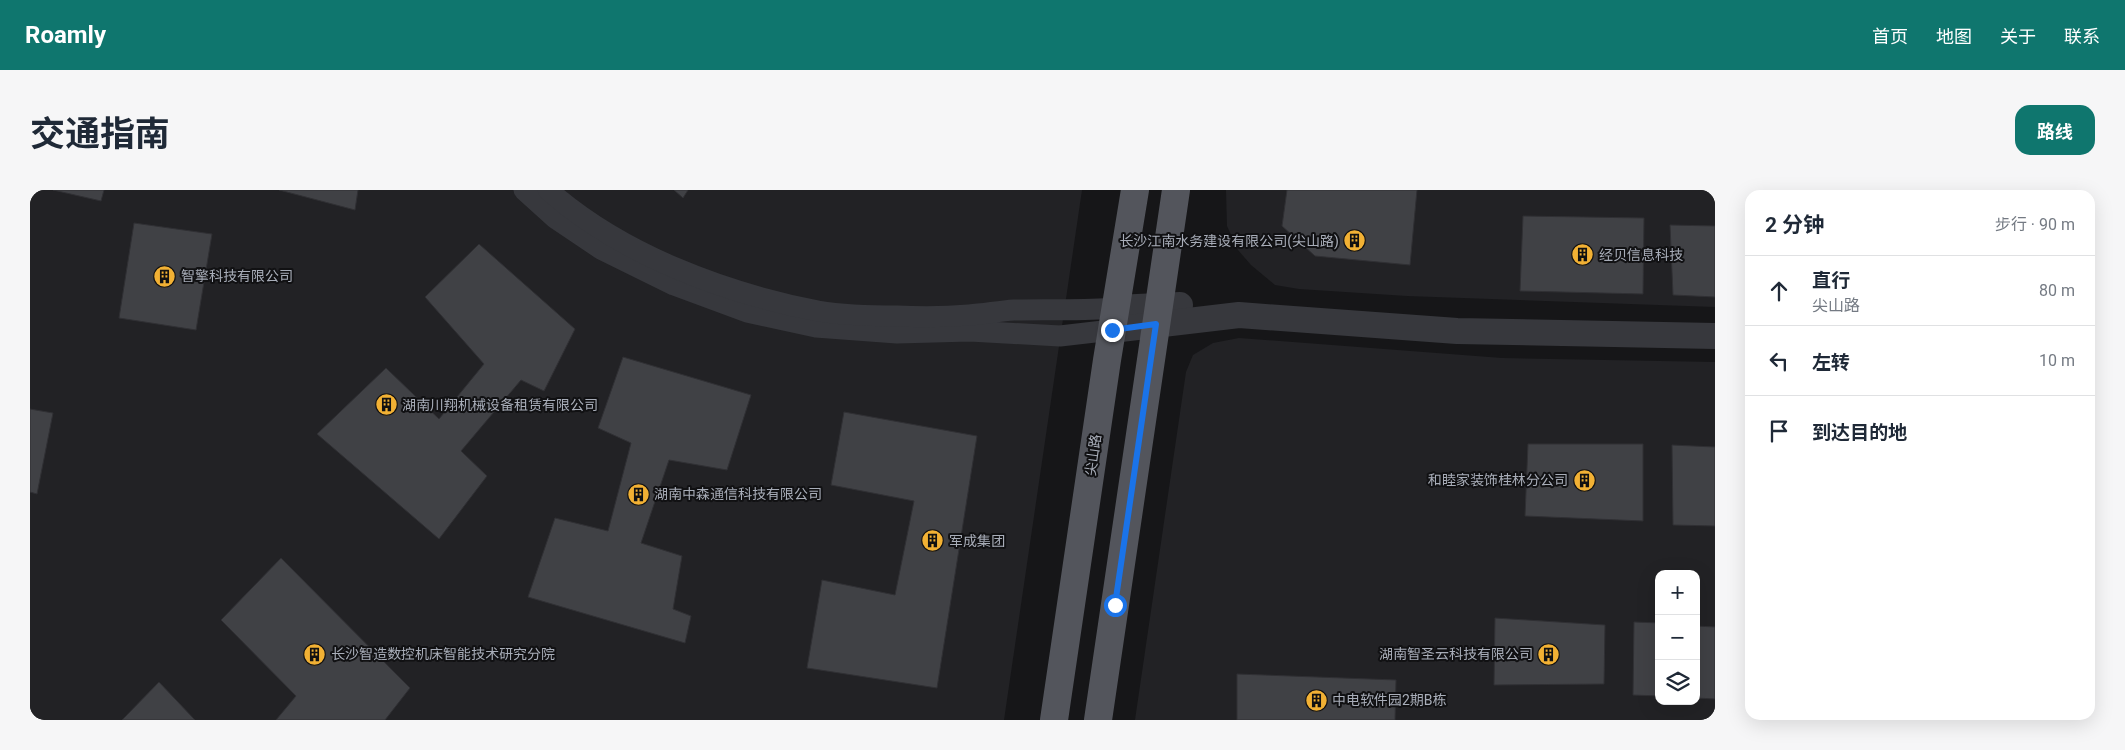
<!DOCTYPE html>
<html lang="zh">
<meta charset="utf-8">
<style>
:root{--surface:#fff;--page:#f6f6f7;--text:#1f2937;--muted:#747a83;--line:#e0e1e3;--accent:#0f766e}
body{margin:0;font-family:Roboto,"Noto Sans SC",sans-serif;background:var(--page);color:var(--text)}
.controls{position:absolute;right:15px;bottom:15px;display:grid;overflow:hidden;border-radius:10px;box-shadow:0 5px 20px #0002}
.controls button{width:45px;height:45px;display:grid;place-items:center;padding:0;border:0;border-bottom:1px solid var(--line);background:var(--surface);color:var(--text);font:25px sans-serif}
.stop{position:absolute;width:15px;height:15px;margin:-11px;border:4px solid #1a73e8;border-radius:50%;background:#fff}
.stop.end{background:#1a73e8;border-color:#fff;box-shadow:0 1px 5px #0008}
.list{margin:0;padding:0;list-style:none}
h2{display:flex;justify-content:space-between;align-items:center;height:65px;margin:0;padding:0 20px;font-size:21px}
h2 small{font-size:16px;font-weight:400;color:var(--muted)}
.list li{display:grid;grid-template-columns:32px 1fr auto;gap:15px;align-items:center;box-sizing:border-box;height:70px;padding:0 20px;border-top:1px solid var(--line)}
.list b{display:block;font-size:19px;white-space:nowrap}
.list p{margin:0;font-size:16px;white-space:nowrap;color:var(--muted)}
.list em{font-size:16px;font-style:normal;color:var(--muted)}
.icon{flex:none;width:28px;height:28px;fill:none;stroke:currentColor;stroke-width:2;stroke-linecap:round;stroke-linejoin:round}
.map{position:relative;flex:none;width:1685px;height:530px;overflow:hidden;border-radius:15px}
header{display:flex;align-items:center;gap:30px;box-sizing:border-box;height:70px;padding:0 25px;background:var(--accent);color:#fff}
header strong{font-size:24px}
nav{display:flex;gap:28px;margin-inline-start:auto;font-size:18px}
.intro{display:flex;align-items:center;justify-content:space-between;box-sizing:border-box;height:120px;padding:0 30px}
h1{margin:0;font-size:35px}
.button{padding:12px 22px;border-radius:15px;background:var(--accent);color:#fff;font-size:18px;font-weight:700}
main{display:flex;gap:30px;padding:0 30px}
aside{flex:1;background:var(--surface);border-radius:15px;box-shadow:0 5px 20px #0002}
.map>svg:first-child{display:block}
.built{fill:#222225;fill-rule:evenodd}
.building{fill:#404145;stroke:#303034}
.lines{fill:none;stroke-linecap:round;stroke-linejoin:round}
.minor{stroke:#37383d;stroke-width:21}
.tertiary{stroke:#37383d;stroke-width:26}
.primary{stroke:#53555c;stroke-width:28}
.route{stroke:#1a73e8;stroke-width:6}
.labels{text-anchor:middle;stroke-width:4;stroke-linejoin:round;paint-order:stroke}
.poi-label{font-size:14px;fill:#a8adb8;stroke:#111113;text-anchor:start}
.street-label{font-size:14px;fill:#a8adb8;stroke:#111113}
</style>
<header>
<strong>Roamly</strong>
<nav><a>首页</a><a>地图</a><a>关于</a><a>联系</a></nav>
</header>
<div class="intro"><h1>交通指南</h1><a class="button">路线</a></div>
<main>
<div class="map">
<svg width="1685" height="530" viewBox="0 0 1685 530">
<rect width="100%" height="100%" fill="#161618"/>
<!-- built -->
<g class="built">
<path d="M0 0H1052L974 530H0Z"/>
<path d="M1196 0H1685V117L1377 106 1269 99 1245 95 1221 75 1208 60 1197 36Z"/>
<path d="M1209 148 1472 168 1685 172V530H1105L1156 182 1163 165 1183 153ZM1629 384H1666V511H1629Z"/>
</g>
<!-- building -->
<g class="building">
<path d="M23 0H74L71 11Z"/>
<path d="M249 0H328L325 20Z"/>
<path d="M644 0H658L653 8Z"/>
<path d="M1257 0H1387L1380 75 1285 66 1252 36Z"/>
<path d="M1493 26 1614 28 1613 104 1490 101Z"/>
<path d="M104 33 182 44 166 140 89 128Z"/>
<path d="M1640 35 1685 36V107L1643 105Z"/>
<path d="M449 54 545 139 514 201 491 190 431 261 457 286 409 349 287 244 356 178 409 229 454 174 395 107Z"/>
<path d="M593 167 721 205 697 280 639 270 611 353 652 366 643 419 661 426 655 453 498 407 525 328 578 341 601 253 568 238Z"/>
<path d="M0 219 23 223 7 304 0 302Z"/>
<path d="M814 222 947 246 907 498 777 478 792 390 865 405 884 311 801 295Z"/>
<path d="M1498 254H1613V331L1495 326Z"/>
<path d="M1642 255 1685 257V336L1643 335Z"/>
<path d="M251 368 380 498 355 530H246L266 506 191 430Z"/>
<path d="M1465 428 1575 435 1574 494 1464 495Z"/>
<path d="M1604 432 1629 433V506L1603 505Z"/>
<path d="M1666 436 1685 437V509L1666 508Z"/>
<path d="M1207 484 1366 490 1365 530H1207Z"/>
<path d="M129 492 165 530H92Z"/>
</g>
<g class="lines">
<!-- minor -->
<g class="minor">
<path d="M494 0 525 28 571 59 644 95 717 122 786 137 867 143 940 141 1030 146 1082 140"/>
<path d="M518 0C590 64 694 103 788 121 813 125 841 126 867 126 890 127 915 127 939 125 954 124 969 121 984 120 1018 119 1052 121 1086 118"/>
</g>
<!-- tertiary -->
<g class="tertiary">
<path d="M1086 118 1150 115"/>
<path d="M1082 140 1209 125 1427 141 1685 146"/>
</g>
<!-- primary -->
<g class="primary">
<path d="M1024 530 1077 170 1105 0"/>
<path d="M1068 530 1146 0"/>
</g>
</g>
<g class="lines">
<!-- route -->
<path class="route" d="M1082 140 1126 134 1085 415"/>
</g>
<!-- icons -->
<defs>
<symbol id="building-disc" viewBox="-11 -11 22 22"><circle r="9.5" fill="#f2b134" stroke="#111113"/><path d="M-4-6H4V6H1V3H-1V6H-4ZM-2.5-4.3h1.7v1.8h-1.7ZM.8-4.3h1.7v1.8H.8ZM-2.5-1h1.7V.8h-1.7ZM.8-1h1.7V.8H.8Z" fill="#111"/></symbol>
</defs>
<g fill-rule="evenodd">
<use href="#building-disc" x="1312" y="38" width="25" height="25"/>
<use href="#building-disc" x="1540" y="52" width="25" height="25"/>
<use href="#building-disc" x="122" y="74" width="25" height="25"/>
<use href="#building-disc" x="344" y="202" width="25" height="25"/>
<use href="#building-disc" x="1542" y="278" width="25" height="25"/>
<use href="#building-disc" x="596" y="292" width="25" height="25"/>
<use href="#building-disc" x="890" y="338" width="25" height="25"/>
<use href="#building-disc" x="272" y="452" width="25" height="25"/>
<use href="#building-disc" x="1506" y="452" width="25" height="25"/>
<use href="#building-disc" x="1274" y="498" width="25" height="25"/>
</g>
<g class="labels">
<!-- poi labels -->
<g class="poi-label">
<text x="1309" y="56" text-anchor="end">长沙江南水务建设有限公司(尖山路)</text>
<text x="1569" y="70">经贝信息科技</text>
<text x="151" y="91">智擎科技有限公司</text>
<text x="372" y="220">湖南川翔机械设备租赁有限公司</text>
<text x="1538" y="295" text-anchor="end">和睦家装饰桂林分公司</text>
<text x="624" y="309">湖南中森通信科技有限公司</text>
<text x="919" y="356">军成集团</text>
<text x="301" y="469">长沙智造数控机床智能技术研究分院</text>
<text x="1503" y="469" text-anchor="end">湖南智圣云科技有限公司</text>
<text x="1302" y="515">中电软件园2期B栋</text>
</g>
<!-- street labels -->
<g class="street-label">
<text transform="translate(1063 265) rotate(-82)" y="5">尖山路</text>
</g>
</g>
</svg>
<div class="controls">
<button>+</button>
<button>−</button>
<button><svg class="icon" aria-label="layers" viewBox="0 0 24 24"><path d="M12 4l9 5-9 5-9-5zM3 14l9 5 9-5"/></svg></button>
</div>
<div class="stop" style="left:1085px;top:415px"></div>
<div class="stop end" style="left:1082px;top:140px"></div>
</div>
<aside>
<h2>2 分钟<small>步行 · 90 m</small></h2>
<ul class="list">
<li><svg class="icon" aria-label="ahead" viewBox="0 0 24 24"><path d="M12 20V5M6 11l6-6 6 6"/></svg><div><b>直行</b><p>尖山路</p></div><em>80 m</em></li>
<li><svg class="icon" aria-label="left" viewBox="0 0 24 24"><path d="M17 20v-9H6M10 6l-5 5 5 5"/></svg><div><b>左转</b></div><em>10 m</em></li>
<li><svg class="icon" aria-label="arrive" viewBox="0 0 24 24"><path d="M6 21V4h12l-3 4 3 4H6"/></svg><div><b>到达目的地</b></div></li>
</ul>
</aside>
</main>
